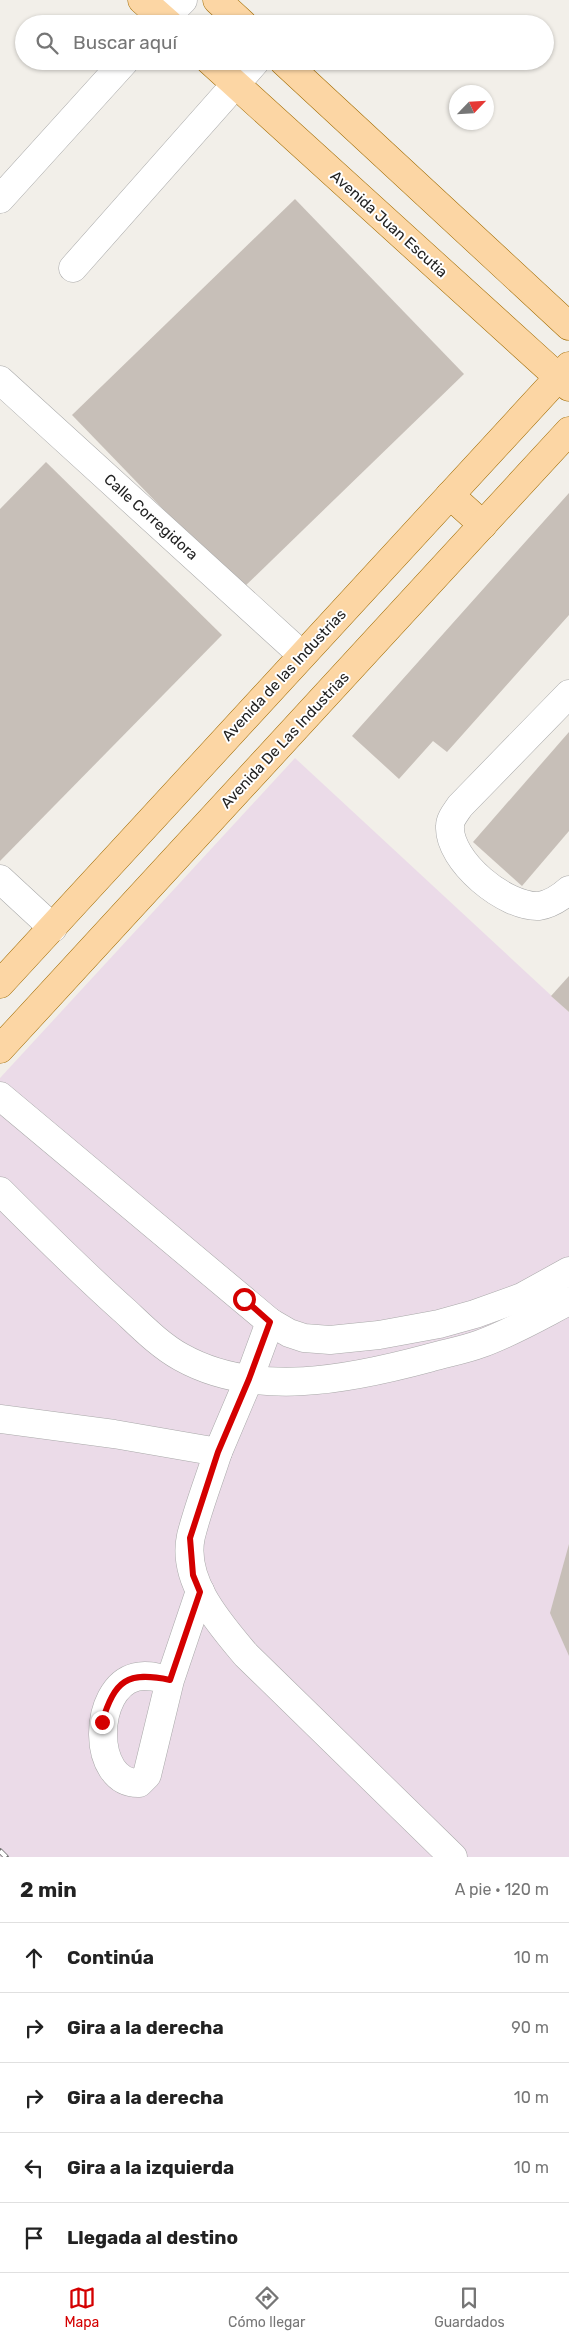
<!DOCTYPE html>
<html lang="es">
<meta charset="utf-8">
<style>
:root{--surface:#fff;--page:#f2f2f2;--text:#222;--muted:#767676;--line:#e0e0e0;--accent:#d40000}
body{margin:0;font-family:Rubik,sans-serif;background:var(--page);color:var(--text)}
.compass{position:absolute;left:449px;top:85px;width:45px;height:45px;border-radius:50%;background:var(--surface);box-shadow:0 1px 4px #0004;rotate:65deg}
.stop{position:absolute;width:15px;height:15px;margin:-11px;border:4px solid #d40000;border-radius:50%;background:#fff}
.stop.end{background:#d40000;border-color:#fff;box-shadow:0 1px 5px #0008}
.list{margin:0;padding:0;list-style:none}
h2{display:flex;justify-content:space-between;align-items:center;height:65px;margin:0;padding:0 20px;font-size:21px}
h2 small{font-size:16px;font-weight:400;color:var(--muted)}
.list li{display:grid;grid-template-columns:32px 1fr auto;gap:15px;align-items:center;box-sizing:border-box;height:70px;padding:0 20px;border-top:1px solid var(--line)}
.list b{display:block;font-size:19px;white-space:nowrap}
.list em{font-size:16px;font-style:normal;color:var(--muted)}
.icon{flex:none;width:28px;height:28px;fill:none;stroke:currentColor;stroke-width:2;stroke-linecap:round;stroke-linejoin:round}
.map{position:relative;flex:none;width:569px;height:1857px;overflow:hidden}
.search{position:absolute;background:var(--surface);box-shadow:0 1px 4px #0004;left:15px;right:15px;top:15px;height:55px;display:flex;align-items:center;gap:12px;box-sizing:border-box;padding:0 18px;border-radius:28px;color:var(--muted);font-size:19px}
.sheet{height:415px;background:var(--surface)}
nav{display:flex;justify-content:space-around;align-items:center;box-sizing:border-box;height:70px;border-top:1px solid var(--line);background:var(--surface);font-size:14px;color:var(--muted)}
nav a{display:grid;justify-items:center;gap:2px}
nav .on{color:var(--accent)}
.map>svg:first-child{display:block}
.industrial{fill:#ebdbe8}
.building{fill:#c7bfb8}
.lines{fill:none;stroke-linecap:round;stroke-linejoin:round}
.minor-casing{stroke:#a9a9a9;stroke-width:29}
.major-casing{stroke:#a06b00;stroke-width:29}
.minor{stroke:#fff;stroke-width:28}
.major{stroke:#fcd6a4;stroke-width:28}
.rail-casing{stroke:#707070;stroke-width:5.5}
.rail{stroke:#fff;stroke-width:4;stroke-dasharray:11;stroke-linecap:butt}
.route{stroke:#d40000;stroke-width:6}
.labels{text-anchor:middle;stroke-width:4;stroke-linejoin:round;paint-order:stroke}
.street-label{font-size:15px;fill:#222;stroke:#fff}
</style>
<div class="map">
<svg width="569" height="1857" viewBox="0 0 569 1857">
<rect width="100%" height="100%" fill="#f2efe9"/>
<!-- industrial -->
<path class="industrial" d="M295 758 569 1012V1857H0V1078Z"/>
<!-- building -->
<g class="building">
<path d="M295 199 464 374 241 590 72 415Z"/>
<path d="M46 462 222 635 0 861V509Z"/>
<path d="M569 493V615L447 752 433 741 399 779 352 736Z"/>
<path d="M569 732V831L522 886 473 842Z"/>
<path d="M569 976V1012L551 996Z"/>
<path d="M569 1544V1656L550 1613Z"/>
</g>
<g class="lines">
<defs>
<g id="minor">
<path d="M159 24 183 0"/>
<path d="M0 199 125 61"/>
<path d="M73 268 256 61"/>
<path d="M0 380 302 655"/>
<path d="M569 694 460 806C456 812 450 819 450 826 448 861 506 908 539 906 551 904 560 898 569 890"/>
<path d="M0 879 53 928"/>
<path d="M0 1096 270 1322 289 1333 304 1338 330 1340 379 1335 439 1324 475 1314 522 1297 569 1271"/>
<path d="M0 1191C41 1232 82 1273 126 1312 143 1328 161 1346 181 1357 256 1399 351 1379 429 1358 446 1353 464 1350 480 1344 511 1333 540 1316 569 1301"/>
<path d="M0 1419 114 1434 218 1452 249 1379 270 1322"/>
<path d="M218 1452C209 1480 198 1508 191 1536 181 1581 220 1624 246 1655L453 1857"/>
<path d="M170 1680C159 1678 147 1674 136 1677 92 1688 91 1784 139 1783L147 1775 170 1680 200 1591"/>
</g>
<g id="major">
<path d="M142 0 169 24"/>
<path d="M217 0 243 24"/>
<path d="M210 61 569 387"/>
<path d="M283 61 569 326"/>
<path d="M450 495 483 525"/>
<path d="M0 984 569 366"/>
<path d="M0 1049 569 431"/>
</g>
</defs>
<!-- minor casing -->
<use href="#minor" class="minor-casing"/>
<!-- major casing -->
<use href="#major" class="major-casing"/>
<!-- minor -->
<use href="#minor" class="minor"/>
<!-- major -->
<use href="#major" class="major"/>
<defs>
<path id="rail" d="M0 1851 6 1857"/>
</defs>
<!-- rail casing -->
<use href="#rail" class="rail-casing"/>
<!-- rail -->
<use href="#rail" class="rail"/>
</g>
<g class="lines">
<!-- route -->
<path class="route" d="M102 1722C115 1680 127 1671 170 1680L200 1592 193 1575 190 1538 218 1452 249 1379 270 1322 244 1299"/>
</g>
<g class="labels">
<!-- street labels -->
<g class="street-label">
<text transform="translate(389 224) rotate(42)" y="5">Avenida Juan Escutia</text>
<text transform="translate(151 517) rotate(42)" y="5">Calle Corregidora</text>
<text transform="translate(284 675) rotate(-47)" y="5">Avenida de las Industrias</text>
<text transform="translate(285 740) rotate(-47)" y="5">Avenida De Las Industrias</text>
</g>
</g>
</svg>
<svg class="compass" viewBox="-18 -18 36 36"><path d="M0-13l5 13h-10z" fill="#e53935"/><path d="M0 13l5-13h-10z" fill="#767676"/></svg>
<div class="stop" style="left:244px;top:1299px"></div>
<div class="stop end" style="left:102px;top:1722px"></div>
<div class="search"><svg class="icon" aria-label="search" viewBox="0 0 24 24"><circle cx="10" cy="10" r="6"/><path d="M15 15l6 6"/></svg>Buscar aquí</div>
</div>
<section class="sheet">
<h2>2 min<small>A pie · 120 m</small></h2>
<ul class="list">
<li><svg class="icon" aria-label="ahead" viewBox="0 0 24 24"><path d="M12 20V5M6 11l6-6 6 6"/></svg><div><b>Continúa</b></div><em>10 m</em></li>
<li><svg class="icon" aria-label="right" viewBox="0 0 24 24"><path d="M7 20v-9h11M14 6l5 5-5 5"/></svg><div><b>Gira a la derecha</b></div><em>90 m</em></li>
<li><svg class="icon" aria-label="right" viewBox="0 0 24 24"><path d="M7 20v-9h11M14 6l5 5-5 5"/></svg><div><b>Gira a la derecha</b></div><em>10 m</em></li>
<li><svg class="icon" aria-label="left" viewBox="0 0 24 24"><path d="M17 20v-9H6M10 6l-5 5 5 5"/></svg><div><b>Gira a la izquierda</b></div><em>10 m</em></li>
<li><svg class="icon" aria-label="arrive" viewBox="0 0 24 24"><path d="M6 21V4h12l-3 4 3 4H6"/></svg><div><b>Llegada al destino</b></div></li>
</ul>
</section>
<nav>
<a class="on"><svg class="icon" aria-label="map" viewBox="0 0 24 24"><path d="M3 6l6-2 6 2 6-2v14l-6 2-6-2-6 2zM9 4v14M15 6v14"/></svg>Mapa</a>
<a><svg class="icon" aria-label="directions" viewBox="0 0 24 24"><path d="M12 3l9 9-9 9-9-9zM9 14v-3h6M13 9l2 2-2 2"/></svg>Cómo llegar</a>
<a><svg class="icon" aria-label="saved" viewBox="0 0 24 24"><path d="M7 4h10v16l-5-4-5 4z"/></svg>Guardados</a>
</nav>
